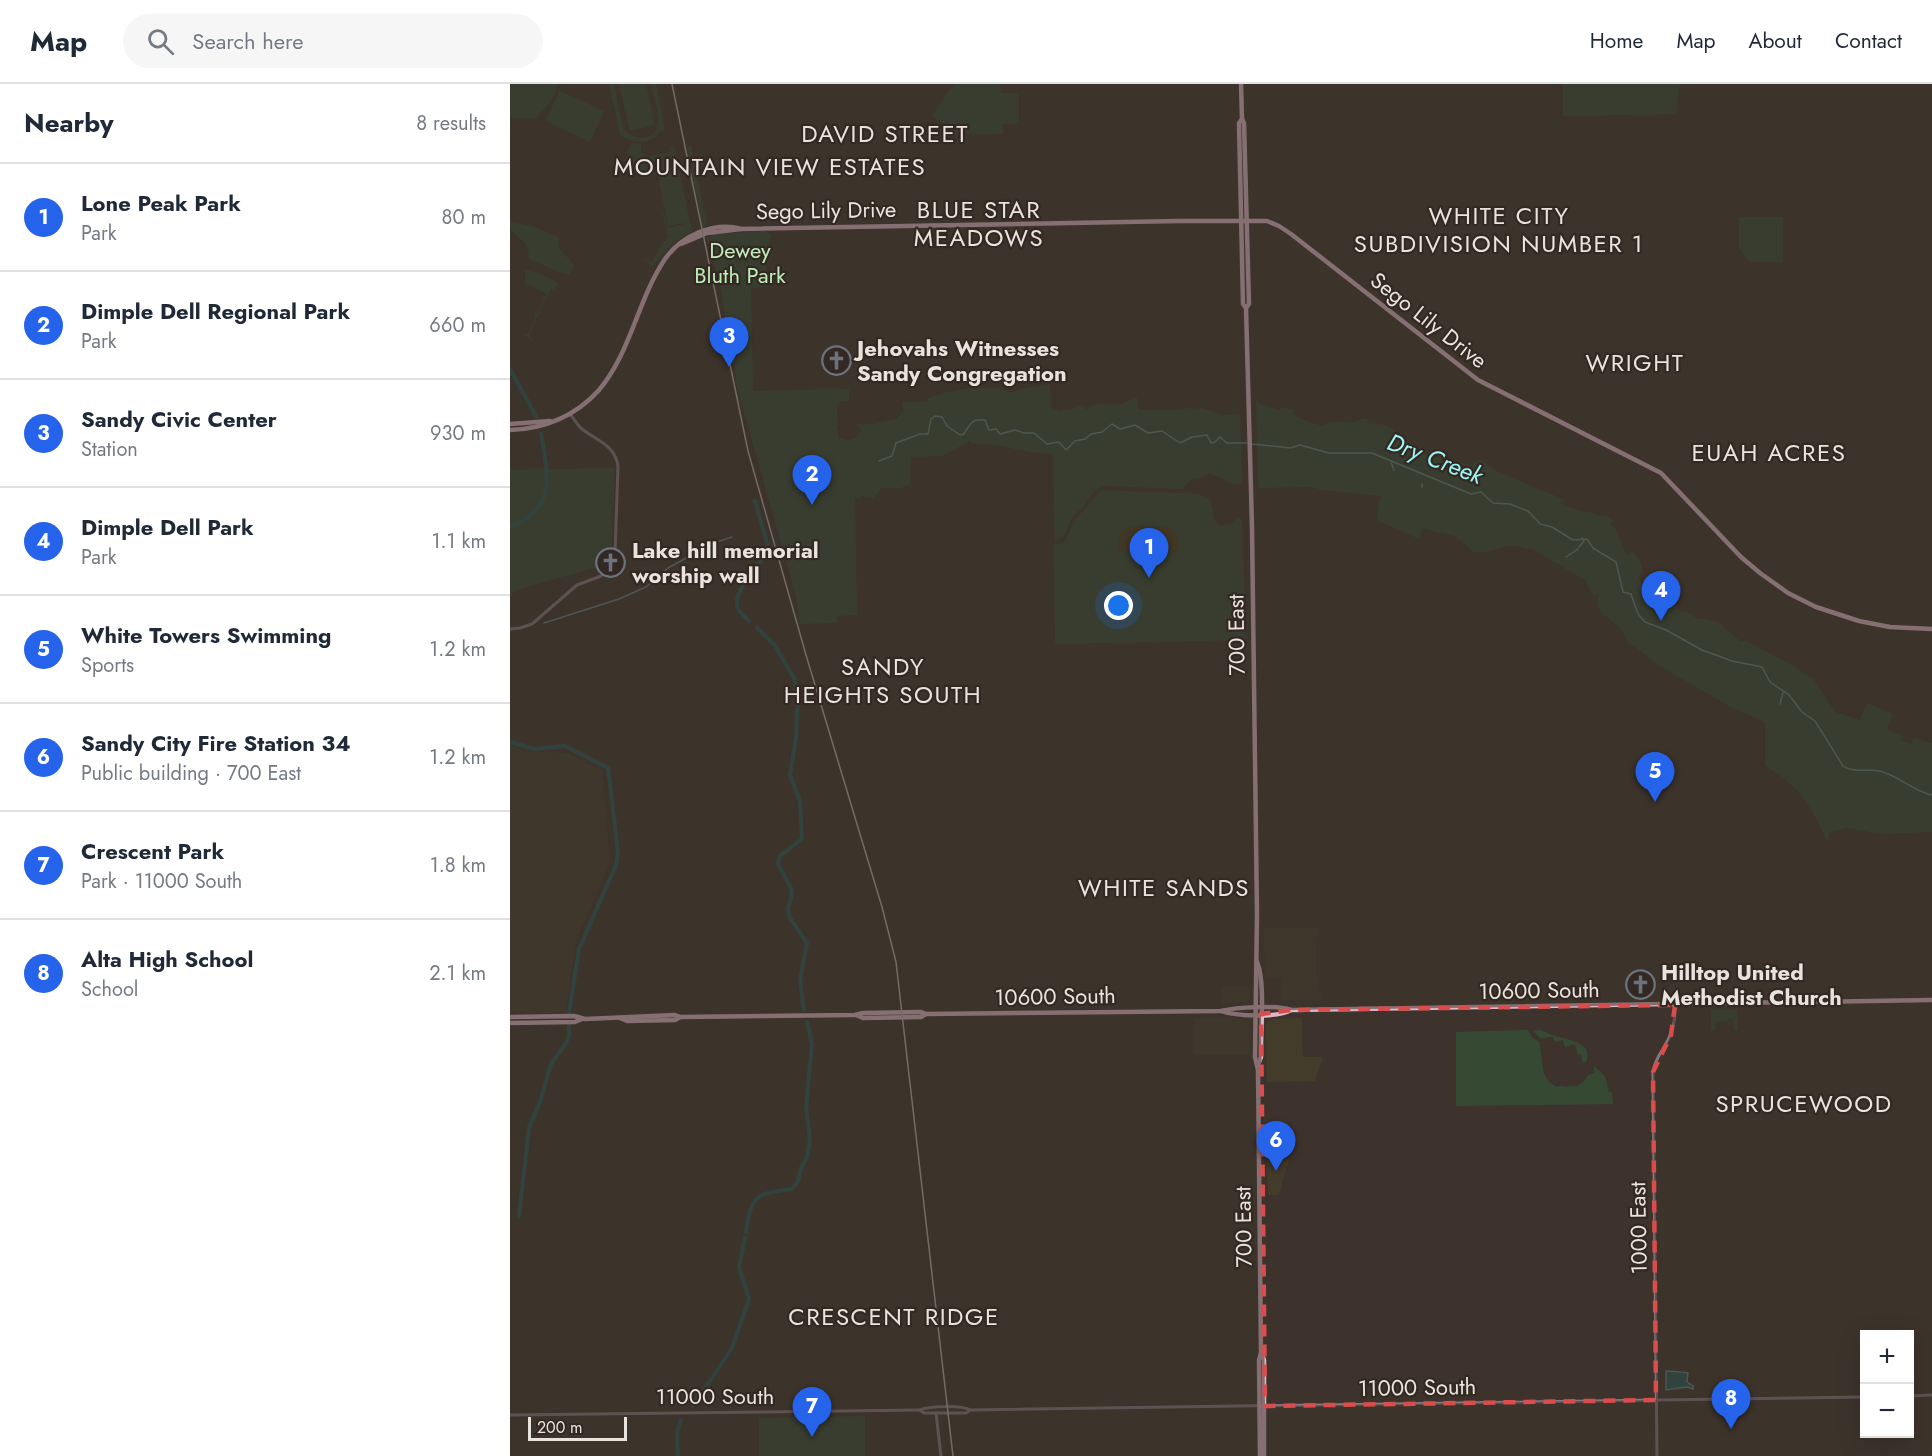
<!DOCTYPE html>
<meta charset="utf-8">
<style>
:root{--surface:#fff;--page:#f6f6f7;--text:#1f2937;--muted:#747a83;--line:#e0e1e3;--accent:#2563eb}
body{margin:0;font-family:Jost,sans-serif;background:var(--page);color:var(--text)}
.controls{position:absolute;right:18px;bottom:18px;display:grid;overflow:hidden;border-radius:0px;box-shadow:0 6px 24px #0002}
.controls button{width:54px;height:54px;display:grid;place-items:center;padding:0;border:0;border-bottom:2px solid var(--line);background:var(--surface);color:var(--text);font:30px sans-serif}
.scale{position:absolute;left:18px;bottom:15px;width:99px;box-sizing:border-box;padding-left:6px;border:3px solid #e9e3de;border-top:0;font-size:16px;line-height:21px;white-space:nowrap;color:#e9e3de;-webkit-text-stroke:4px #332922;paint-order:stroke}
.you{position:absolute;left:609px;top:522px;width:21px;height:21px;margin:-15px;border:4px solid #fff;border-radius:50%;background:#1a73e8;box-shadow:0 0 0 9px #1a73e833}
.badge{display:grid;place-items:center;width:39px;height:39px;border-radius:50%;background:var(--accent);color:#fff;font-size:20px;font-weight:700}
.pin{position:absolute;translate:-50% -50px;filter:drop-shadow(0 2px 3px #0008)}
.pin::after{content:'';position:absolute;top:32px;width:21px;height:18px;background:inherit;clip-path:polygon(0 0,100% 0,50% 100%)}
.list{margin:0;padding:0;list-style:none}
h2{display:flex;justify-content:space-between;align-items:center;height:78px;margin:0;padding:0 24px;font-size:26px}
h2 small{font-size:20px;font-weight:400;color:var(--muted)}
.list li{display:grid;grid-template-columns:39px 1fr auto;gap:18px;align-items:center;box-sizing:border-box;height:108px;padding:0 24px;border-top:2px solid var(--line)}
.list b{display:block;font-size:22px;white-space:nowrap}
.list p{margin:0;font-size:20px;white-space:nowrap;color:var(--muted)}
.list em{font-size:20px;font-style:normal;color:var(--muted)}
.icon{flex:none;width:33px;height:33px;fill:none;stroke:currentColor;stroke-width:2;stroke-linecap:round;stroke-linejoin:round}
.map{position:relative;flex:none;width:1422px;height:1372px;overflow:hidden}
header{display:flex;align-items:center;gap:36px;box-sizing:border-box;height:84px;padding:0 30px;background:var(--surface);border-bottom:2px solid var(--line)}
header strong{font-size:28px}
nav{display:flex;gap:33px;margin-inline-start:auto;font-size:21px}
.search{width:420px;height:54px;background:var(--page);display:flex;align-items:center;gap:15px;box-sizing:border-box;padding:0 21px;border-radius:33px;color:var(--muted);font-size:22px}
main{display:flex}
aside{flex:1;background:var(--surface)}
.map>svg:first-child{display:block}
.commercial{fill:#433c2b}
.green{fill:#364a33}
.sand{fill:#453c1c}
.water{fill:#255858;stroke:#608280;stroke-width:1.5}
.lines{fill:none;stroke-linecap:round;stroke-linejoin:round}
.stream{stroke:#608280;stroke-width:1.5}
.canal{stroke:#255858;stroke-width:4}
.minor{stroke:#89777f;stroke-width:3}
.major{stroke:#ddb9c8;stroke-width:4.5}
.tram{stroke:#b7b0ab;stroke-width:1.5}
.marked{fill:none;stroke:#da4d4c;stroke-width:4.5;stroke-dasharray:12 8;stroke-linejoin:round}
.labels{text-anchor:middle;stroke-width:4.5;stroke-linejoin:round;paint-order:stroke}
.street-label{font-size:22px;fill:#e9e3de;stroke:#332922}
.park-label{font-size:22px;fill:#bfedb9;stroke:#332922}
.poi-label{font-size:22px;font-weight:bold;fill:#e9e3de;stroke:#332922;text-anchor:start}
.neighbourhood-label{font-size:24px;letter-spacing:1.5px;fill:#e9e3de;stroke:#332922}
.water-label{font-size:24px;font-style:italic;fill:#9ef5f6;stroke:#332922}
</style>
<header>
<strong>Map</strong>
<div class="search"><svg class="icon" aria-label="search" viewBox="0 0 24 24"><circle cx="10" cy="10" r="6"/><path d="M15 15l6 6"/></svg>Search here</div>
<nav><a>Home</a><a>Map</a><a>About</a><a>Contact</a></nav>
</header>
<main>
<aside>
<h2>Nearby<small>8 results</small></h2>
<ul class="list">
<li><span class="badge">1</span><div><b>Lone Peak Park</b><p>Park</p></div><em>80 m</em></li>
<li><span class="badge">2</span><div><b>Dimple Dell Regional Park</b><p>Park</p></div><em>660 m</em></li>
<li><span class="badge">3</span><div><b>Sandy Civic Center</b><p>Station</p></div><em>930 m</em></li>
<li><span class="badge">4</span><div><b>Dimple Dell Park</b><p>Park</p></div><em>1.1 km</em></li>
<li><span class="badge">5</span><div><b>White Towers Swimming</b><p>Sports</p></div><em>1.2 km</em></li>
<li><span class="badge">6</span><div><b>Sandy City Fire Station 34</b><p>Public building · 700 East</p></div><em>1.2 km</em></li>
<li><span class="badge">7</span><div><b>Crescent Park</b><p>Park · 11000 South</p></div><em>1.8 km</em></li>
<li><span class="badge">8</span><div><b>Alta High School</b><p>School</p></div><em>2.1 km</em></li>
</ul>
</aside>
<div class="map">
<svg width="1422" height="1372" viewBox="0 0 1422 1372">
<rect width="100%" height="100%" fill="#3d332c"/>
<!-- commercial -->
<g class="commercial">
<path d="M0 661 13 667 57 669 92 687 100 779 65 859 56 930 0 928Z"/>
<path d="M754 844H808L806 857V889L812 916H771V895H755Z"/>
<path d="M711 903H739V916L735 919 712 920Z"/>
<path d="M684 934 736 935 739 938 740 971H684Z"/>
<path d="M792 934 793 973H813L805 997 757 998 756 940 761 935Z"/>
<path d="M779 1075 769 1111H758L757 1076Z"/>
</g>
<!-- green -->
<g class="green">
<path d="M0 0H47C46 16 34 25 24 35L0 34Z"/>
<path d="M99 0H104L113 43C122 58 146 58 148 38 149 26 143 12 141 0H146L155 46C147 48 153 45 147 51 136 62 122 58 110 51Z"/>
<path d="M109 0H136L145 41 120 47Z"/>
<path d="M444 0H490L491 9H509V39L493 40V50L434 51V40L422 32Z"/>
<path d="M1053 0H1170L1166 30 1053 32Z"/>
<path d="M50 7 94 27 80 58 35 37Z"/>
<path d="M122 59 131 60V68L135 71 137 87 130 86 121 82 117 67Z"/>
<path d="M181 61 197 141 193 144 177 62Z"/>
<path d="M164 62 182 148 162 160 142 182 131 173 142 178 149 165 158 152 153 132 147 124 155 132 157 144 176 140V139L158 142 145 78 141 79 139 72 161 68 160 63Z"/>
<path d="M1229 133H1273V178H1240L1229 165Z"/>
<path d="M0 138 23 142 48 153 49 164 64 181 60 191C55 192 27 178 19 175L18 165 14 158 0 145Z"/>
<path d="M255 147 261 151 256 166 257 203 241 204 243 307 339 305V317H332L327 321V339L330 341 327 342 329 354 338 356 348 353 351 346 345 340H363L387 335 393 327 392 318H417L418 313 419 314C445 304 476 299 503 309L509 305 540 300 541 324 552 327 554 324 559 326 573 320 577 326 584 320 606 322 627 313 628 326H664L680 324 683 325 693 324 713 331 730 330 732 399 725 401 700 389 691 394 681 395 673 405 594 402 584 407 573 423 562 433 554 452 545 457 543 373 541 370C514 370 488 358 461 360L460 357 432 372 401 373 400 401 390 404H372L363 414 352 412 350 415 345 414 347 531 327 532V539L289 540 287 515 228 307 211 206 197 153 207 150Z"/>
<path d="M15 186 29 189 48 199 44 207 41 203 20 249V253L27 261 14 250H18L26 233 24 231 25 229H28L34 215 32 213H35L37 210 15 199Z"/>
<path d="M746 314 749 319 770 326 772 323 785 326 783 330 793 336 812 342C821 336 832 339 843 338 848 337 851 335 858 335L857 339 877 341 903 364 910 365 908 369 961 381 970 375 987 387 1055 416 1053 420C1062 427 1080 426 1093 433L1095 430 1103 437 1101 440 1106 446 1116 470 1122 467 1130 477 1133 488 1128 493 1136 505 1158 518 1159 517 1173 529 1175 527 1188 535H1196L1208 538 1231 558 1234 556 1282 581 1304 596 1325 628 1350 636 1357 619 1383 630 1377 645 1391 652V657L1402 660 1403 654 1422 659V748L1371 750 1338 744 1319 748V757L1315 754C1304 725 1285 697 1255 682V638L1219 622 1155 585 1118 558 1112 546 1095 531 1092 532 1088 522V510L1084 512 1076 499 1077 497 1023 466 1008 462H996L978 468H964L945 452 913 445 909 455 867 436 868 421 872 412 811 406 802 403 748 404Z"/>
<path d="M105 384 101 479C68 490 32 496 0 510V386Z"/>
<path d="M591 406 689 410 700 415 705 437 710 442 721 441 728 434 732 435 736 556 545 560 544 461 554 458 566 435Z"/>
<path d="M1227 925 1228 946H1224L1223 935H1218V937L1206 938 1205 946H1201V926Z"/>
<path d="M1018 946 1022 953 1029 958C1034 977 1028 995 1048 1003L1049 1002 1058 1003 1059 1001 1060 1002 1065 1001 1066 1003 1075 996 1078 991 1084 989V982L1095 992 1099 1008H1102L1103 1020 946 1022V948Z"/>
<path d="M1030 946C1036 948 1043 952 1049 953 1063 957 1083 959 1076 978L1073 979 1071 970 1068 971 1065 960 1055 963 1053 956 1045 958 1043 953 1030 954 1023 947Z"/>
<path d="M355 1332V1372H249V1334Z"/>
</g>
<!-- sand -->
<g class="sand">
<path d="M620 442H634L633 465 630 468 607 467 609 449Z"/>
<path d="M643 442C665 443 670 446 668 469L645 468 642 465Z"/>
</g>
<!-- water -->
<path class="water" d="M1156 1287C1164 1287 1171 1288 1178 1289L1177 1298 1183 1302V1305L1177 1303 1156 1306Z"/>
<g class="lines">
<!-- stream -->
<g class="stream">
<path d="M742 360 781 364 790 361 819 369H862L961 410 971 408 983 419 1000 420 1018 427 1030 440 1042 443 1063 456 1077 455 1083 464 1106 478 1113 508 1121 510 1128 530 1135 538 1156 546 1192 566 1222 577 1252 583 1260 598 1279 611 1292 628 1305 637 1333 682C1345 690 1358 684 1370 687 1389 692 1403 707 1422 711"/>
<path d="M369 377 382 372 386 359 410 350H418L421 335 425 332 432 333 437 342 450 351 454 350C460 340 462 334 475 336L479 346 486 345 490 350 505 346 514 349H524L537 360 549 358 556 366 565 357 575 355 581 350 592 348 602 340 610 345 625 341 638 349 652 347 670 359 682 353 697 351 701 359 705 358 710 353 717 359H737"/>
<path d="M881 378 884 386"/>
<path d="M912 403V400"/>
<path d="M1069 463 1074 457 1072 454"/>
<path d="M1056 473 1068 465"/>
<path d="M34 539 109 515 136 503 158 484 204 459 222 453"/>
<path d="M1270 620 1273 609"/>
</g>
<!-- canal -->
<g class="canal">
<path d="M0 285 26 332"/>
<path d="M0 443C47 425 38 390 31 350"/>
<path d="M239 537C235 533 228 528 227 522 223 508 251 478 259 466L245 417"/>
<path d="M247 544 264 560 284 594 288 611 286 654 280 691 290 717 292 755 270 772 268 780 282 806 281 814 278 825 280 834 297 859 290 897 294 926"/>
<path d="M0 658 24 665 55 662 98 684 108 768 106 781 69 865 59 929"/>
<path d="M9 1132 19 1044 30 1018 41 980 56 959 59 950V941"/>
<path d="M236 1148C241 1110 247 1110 282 1105L288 1097 291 1084 297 1073 300 1055 296 1023 302 960 297 938"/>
<path d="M183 1322 222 1264 239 1215 229 1183 235 1154"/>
<path d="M168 1372 167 1348 171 1336"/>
</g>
<!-- minor -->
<g class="minor">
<path d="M0 545 10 544 22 540 67 501 91 492 102 481 105 470 108 382C105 361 87 357 72 345 67 341 64 335 60 330"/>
<path d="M1400 1312 1422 1311"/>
<path d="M410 1326 414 1329H456L460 1326 1354 1313"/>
<path d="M426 1329 431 1372"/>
<path d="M0 1331 410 1326C418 1322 452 1321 460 1326"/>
<path d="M1147 1372 1143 988C1145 972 1156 964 1161 949 1165 940 1165 931 1165 921"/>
</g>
<!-- major -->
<g class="major">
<path d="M731 0 732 35 734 39 739 220 736 224 742 443 747 831 745 973 748 986 751 1269 749 1276 750 1372"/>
<path d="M732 35 729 39 733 220 736 224"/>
<path d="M171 160 197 149 231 145"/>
<path d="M0 340 40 337"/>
<path d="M0 346C34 345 66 332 89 306 121 268 128 215 155 175 171 152 204 137 231 145L669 137H757L769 142 781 150 968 296 1151 389 1231 473 1250 489 1278 509 1306 523 1349 537 1380 543 1422 545"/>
<path d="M747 878C756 899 750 948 751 973L748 981"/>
<path d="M711 927C725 932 769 934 781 926"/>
<path d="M346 931 353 934 411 933 416 930"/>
<path d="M0 933 64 932 75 935 165 931 170 933 345 931 353 929 411 928 416 930 711 927C727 923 766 921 781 926L1422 916"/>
<path d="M110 934 117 937 165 936 170 933"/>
<path d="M0 939 65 938 72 935"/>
<path d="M751 1269 754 1276V1372"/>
</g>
<!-- tram -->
<path class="tram" d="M162 0 238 367 296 571 372 823 386 878 443 1372"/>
</g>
<!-- marked area -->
<path d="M0 0H1422V1372H0ZM1165 921 1161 951 1143 988 1146 1316 755 1322 751 930 781 926Z" fill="#3d332c" fill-opacity=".55" fill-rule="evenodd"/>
<path class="marked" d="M1165 921 1161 951 1143 988 1146 1316 755 1322 751 930 781 926Z"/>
<!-- icons -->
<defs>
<symbol id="church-ring" viewBox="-11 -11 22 22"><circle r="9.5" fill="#332922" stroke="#6b7280" stroke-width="1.5"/><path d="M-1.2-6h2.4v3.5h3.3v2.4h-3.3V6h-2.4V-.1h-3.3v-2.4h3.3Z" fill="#6b7280"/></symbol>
</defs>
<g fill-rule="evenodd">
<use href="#church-ring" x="310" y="260" width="33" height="33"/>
<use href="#church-ring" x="84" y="462" width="33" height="33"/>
<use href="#church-ring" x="1114" y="884" width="33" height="33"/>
</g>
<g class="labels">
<!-- street labels -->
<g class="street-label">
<text transform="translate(316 126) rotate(-1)" y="8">Sego Lily Drive</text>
<text transform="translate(919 236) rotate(38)" y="8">Sego Lily Drive</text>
<text transform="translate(726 551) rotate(-91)" y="8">700 East</text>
<text transform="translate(1029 906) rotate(-1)" y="8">10600 South</text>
<text transform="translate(545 912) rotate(-1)" y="8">10600 South</text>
<text transform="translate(733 1143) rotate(-91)" y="8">700 East</text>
<text transform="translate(1128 1144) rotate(-91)" y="8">1000 East</text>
<text transform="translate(907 1303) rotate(-1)" y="8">11000 South</text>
<text x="205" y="1320">11000 South</text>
</g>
<!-- park labels -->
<g class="park-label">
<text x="230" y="174">Dewey<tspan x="230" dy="25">Bluth Park</tspan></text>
</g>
<!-- poi labels -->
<g class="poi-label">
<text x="347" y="272">Jehovahs Witnesses<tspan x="347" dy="25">Sandy Congregation</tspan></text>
<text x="122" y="474">Lake hill memorial<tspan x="122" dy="25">worship wall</tspan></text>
<text x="1151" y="896">Hilltop United<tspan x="1151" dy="25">Methodist Church</tspan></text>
</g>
<!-- neighbourhood labels -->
<g class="neighbourhood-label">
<text x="375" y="58">DAVID STREET</text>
<text x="260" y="91">MOUNTAIN VIEW ESTATES</text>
<text x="469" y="134">BLUE STAR<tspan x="469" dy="28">MEADOWS</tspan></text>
<text x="989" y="140">WHITE CITY<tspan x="989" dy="28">SUBDIVISION NUMBER 1</tspan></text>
<text x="1125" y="287">WRIGHT</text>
<text x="1259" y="377">EUAH ACRES</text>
<text x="373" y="591">SANDY<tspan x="373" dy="28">HEIGHTS SOUTH</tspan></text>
<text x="654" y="812">WHITE SANDS</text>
<text x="1294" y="1028">SPRUCEWOOD</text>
<text x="384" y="1241">CRESCENT RIDGE</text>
</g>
<!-- water labels -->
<g class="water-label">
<text transform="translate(925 375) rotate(21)" y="8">Dry Creek</text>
</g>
</g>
</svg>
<div class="controls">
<button>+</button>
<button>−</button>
</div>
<div class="scale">200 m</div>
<div class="you"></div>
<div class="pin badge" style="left:639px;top:494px">1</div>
<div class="pin badge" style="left:302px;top:421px">2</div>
<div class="pin badge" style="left:219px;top:283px">3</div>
<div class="pin badge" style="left:1151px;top:537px">4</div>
<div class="pin badge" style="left:1145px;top:718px">5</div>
<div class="pin badge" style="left:766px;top:1087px">6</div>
<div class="pin badge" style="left:302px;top:1353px">7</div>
<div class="pin badge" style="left:1221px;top:1345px">8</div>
</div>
</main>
